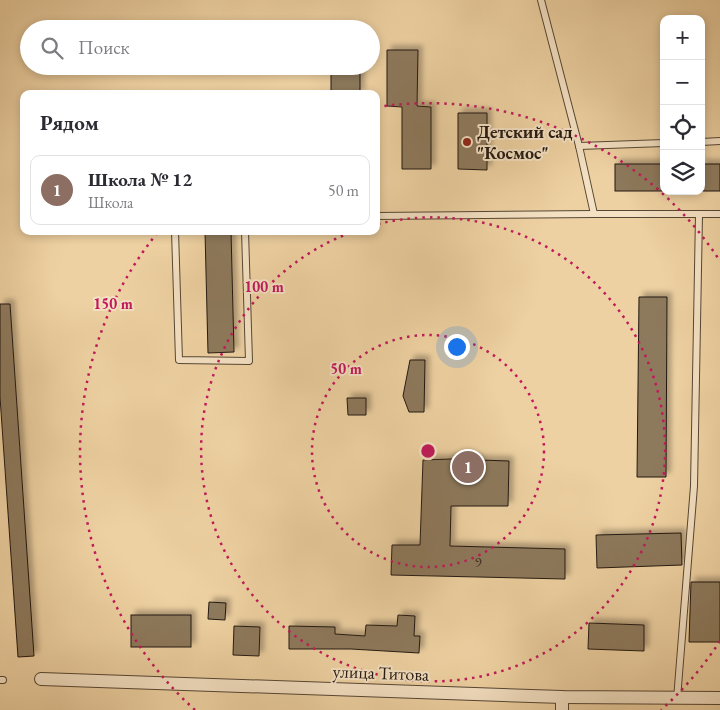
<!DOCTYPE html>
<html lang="ru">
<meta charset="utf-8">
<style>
:root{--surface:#fff;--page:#f7f7f7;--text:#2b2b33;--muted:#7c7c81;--line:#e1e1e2;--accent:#8f2418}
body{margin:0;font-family:"EB Garamond",serif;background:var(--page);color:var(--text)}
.controls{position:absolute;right:15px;top:15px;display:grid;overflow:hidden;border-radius:10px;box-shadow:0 2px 8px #0003}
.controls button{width:45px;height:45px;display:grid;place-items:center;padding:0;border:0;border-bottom:1px solid var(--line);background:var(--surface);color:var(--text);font:25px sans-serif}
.you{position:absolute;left:456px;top:346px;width:18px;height:18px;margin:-12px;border:4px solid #fff;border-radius:50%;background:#1a73e8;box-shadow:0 0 0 8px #1a73e833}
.badge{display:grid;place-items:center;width:32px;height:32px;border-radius:50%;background:var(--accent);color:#fff;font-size:16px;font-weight:700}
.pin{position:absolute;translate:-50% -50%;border:2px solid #fff;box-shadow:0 1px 5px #0006}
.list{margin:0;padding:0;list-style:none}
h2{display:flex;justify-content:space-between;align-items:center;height:65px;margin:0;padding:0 20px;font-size:21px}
h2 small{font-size:16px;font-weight:400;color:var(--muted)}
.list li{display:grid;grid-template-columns:32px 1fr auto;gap:15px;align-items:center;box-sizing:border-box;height:70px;margin:0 10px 10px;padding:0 10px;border:1px solid var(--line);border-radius:10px}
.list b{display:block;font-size:19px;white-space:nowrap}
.list p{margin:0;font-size:16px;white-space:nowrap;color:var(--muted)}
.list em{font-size:16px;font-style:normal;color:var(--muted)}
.icon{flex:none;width:28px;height:28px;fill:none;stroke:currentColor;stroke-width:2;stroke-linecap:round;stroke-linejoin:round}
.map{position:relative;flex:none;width:720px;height:710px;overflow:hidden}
.search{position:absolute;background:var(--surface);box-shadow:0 2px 8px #0003;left:20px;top:20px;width:360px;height:55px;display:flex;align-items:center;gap:12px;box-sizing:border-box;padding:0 18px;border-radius:28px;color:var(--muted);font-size:19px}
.panel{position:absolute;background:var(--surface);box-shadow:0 2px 8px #0003;left:20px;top:90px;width:360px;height:145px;border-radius:10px}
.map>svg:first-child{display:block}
.building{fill:#8d795c;stroke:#241911;filter:url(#shadow)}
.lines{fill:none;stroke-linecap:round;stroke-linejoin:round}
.service-casing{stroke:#564735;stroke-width:8}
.minor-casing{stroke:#564735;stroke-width:14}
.service{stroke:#f4e1c3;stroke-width:6}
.minor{stroke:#f4e1c3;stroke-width:12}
.ring{fill:none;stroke:#c2185b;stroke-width:2.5;stroke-dasharray:2.5 5}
.poi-dot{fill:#8f2418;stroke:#f4e1c3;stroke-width:2}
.labels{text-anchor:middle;stroke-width:4;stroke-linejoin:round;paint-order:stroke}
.number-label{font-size:15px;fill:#3e3124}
.poi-label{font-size:18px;font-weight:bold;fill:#241911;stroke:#f4e1c3;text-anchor:start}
.street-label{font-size:18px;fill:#241911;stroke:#f4e1c3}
.centre{fill:#c2185b;stroke:#f4e1c3;stroke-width:2.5}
.ring-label{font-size:15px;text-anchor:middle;font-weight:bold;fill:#c2185b;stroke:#f4e1c3;stroke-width:4;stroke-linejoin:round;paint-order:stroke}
</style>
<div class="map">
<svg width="720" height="710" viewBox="0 0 720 710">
<defs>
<filter id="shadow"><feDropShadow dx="4.5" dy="-4.5" stdDeviation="2.5" flood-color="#0004"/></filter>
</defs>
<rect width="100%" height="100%" fill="#eed1a2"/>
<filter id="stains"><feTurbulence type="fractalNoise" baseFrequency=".004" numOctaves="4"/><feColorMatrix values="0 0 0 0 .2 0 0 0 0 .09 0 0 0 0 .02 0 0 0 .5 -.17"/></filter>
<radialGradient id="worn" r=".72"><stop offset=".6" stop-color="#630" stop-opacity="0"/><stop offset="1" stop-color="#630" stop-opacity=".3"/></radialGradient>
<!-- building -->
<g class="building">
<path d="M387 50H418L417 106 431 107V169H402V107L387 106Z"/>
<rect x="331" y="66" width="29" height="28"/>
<path d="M458 113H487V170L458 169Z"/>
<rect x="615" y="164" width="49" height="27"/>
<rect x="701" y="164" width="19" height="27"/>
<path d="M205 231H231L234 352 208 353Z"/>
<path d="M639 297H667L666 477H637Z"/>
<path d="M0 304H10L34 656 18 657 0 397Z"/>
<path d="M410 360H425L424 412H409L403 396Z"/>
<path d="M347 398H366V415H348Z"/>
<path d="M451 459 509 461 508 506H451L450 546 565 549V579L391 575 392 545H420L423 460Z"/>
<path d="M681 533 682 565 597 568 596 535Z"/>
<path d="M691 582H720V642H689Z"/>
<path d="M209 602 226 603 225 620 208 619Z"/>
<rect x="131" y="615" width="60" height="32"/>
<path d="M398 615 415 616 414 636H420L419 653 351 649H289V626L335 627V634L365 636 366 625 397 626Z"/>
<path d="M589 623 644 625V651L588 649Z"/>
<path d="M234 626 260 627 259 656 233 655Z"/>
</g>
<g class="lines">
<defs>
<g id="service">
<path d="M541 0 579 146 594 214"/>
<path d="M701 142 720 141"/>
<path d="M579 146 664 143"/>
<path d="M376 216 594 214H720"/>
<path d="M175 231 179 360 249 361 245 231"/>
<path d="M0 680H3"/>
<path d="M677 699 694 486 699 215"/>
</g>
<g id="minor">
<path d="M41 679 562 697 720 698"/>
<path d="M562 697V710"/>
</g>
</defs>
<!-- service casing -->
<use href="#service" class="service-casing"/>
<!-- minor casing -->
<use href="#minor" class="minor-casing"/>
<!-- service -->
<use href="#service" class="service"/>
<!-- minor -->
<use href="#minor" class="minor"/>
</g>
<!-- distance rings -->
<g class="ring">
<circle cx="428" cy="451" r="116"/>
<path d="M378 224A232 232 0 1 1 352 232"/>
<path d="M720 641A348 348 0 0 1 661 710M195 710A348 348 0 0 1 158 232M377 107A348 348 0 0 1 720 261"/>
</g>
<!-- markers -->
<circle class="poi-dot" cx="467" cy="142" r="5"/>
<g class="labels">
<!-- number labels -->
<g class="number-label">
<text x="478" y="567">9</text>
</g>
<!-- poi labels -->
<g class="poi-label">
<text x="477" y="138">Детский сад<tspan x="477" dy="21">"Космос"</tspan></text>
</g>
<!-- street labels -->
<g class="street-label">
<text transform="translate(381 673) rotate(2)" y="6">улица Титова</text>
</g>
</g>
<circle cx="428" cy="451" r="8" class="centre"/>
<g class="ring-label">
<text x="264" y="292">100 m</text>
<text x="113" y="309">150 m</text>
<text x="346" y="374">50 m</text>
</g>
<rect width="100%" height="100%" filter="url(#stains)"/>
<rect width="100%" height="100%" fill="url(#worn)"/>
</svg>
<div class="controls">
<button>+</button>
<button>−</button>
<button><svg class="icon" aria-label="locate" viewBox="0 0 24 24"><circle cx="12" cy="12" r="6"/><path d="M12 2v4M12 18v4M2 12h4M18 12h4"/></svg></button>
<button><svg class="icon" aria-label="layers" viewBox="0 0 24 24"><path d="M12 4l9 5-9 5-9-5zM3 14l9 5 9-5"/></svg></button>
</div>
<div class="you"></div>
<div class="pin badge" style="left:468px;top:467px;background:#8d6e63">1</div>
<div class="search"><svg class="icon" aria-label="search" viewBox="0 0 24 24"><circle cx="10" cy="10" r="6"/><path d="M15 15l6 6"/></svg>Поиск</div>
<section class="panel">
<h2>Рядом<small></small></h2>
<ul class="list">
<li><span class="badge" style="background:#8d6e63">1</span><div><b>Школа № 12</b><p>Школа</p></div><em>50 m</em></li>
</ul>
</section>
</div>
